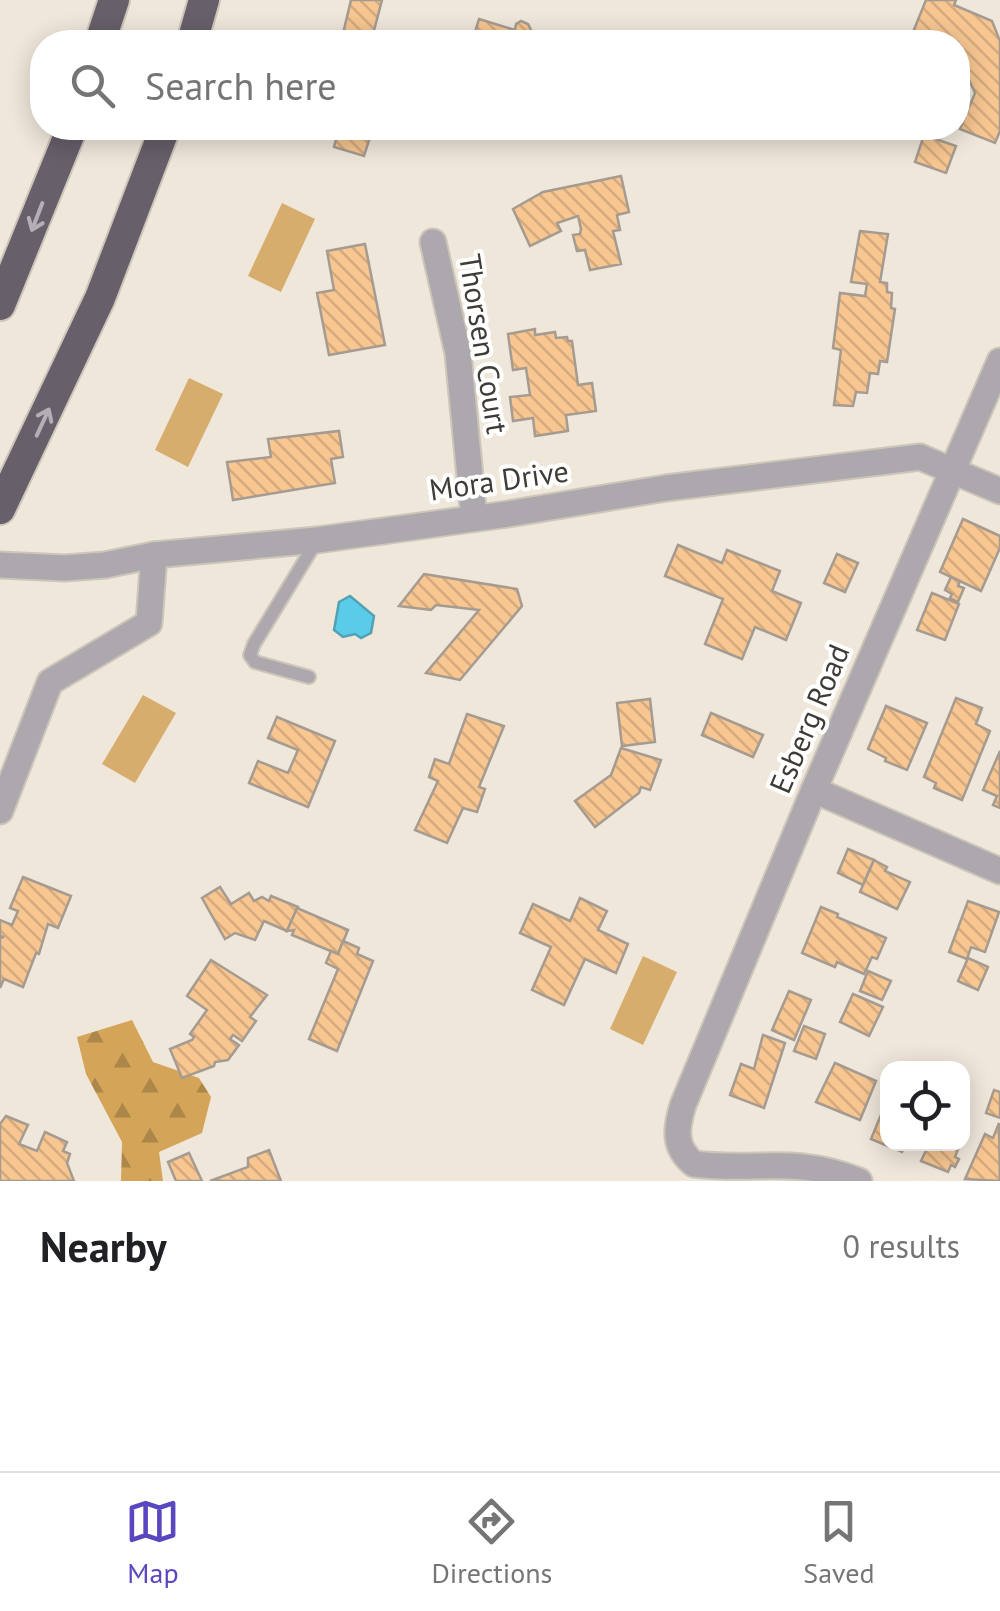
<!DOCTYPE html>
<style>
:root{--surface:#fff;--page:#f2f2f2;--text:#202124;--muted:#757577;--line:#e0e0e0;--accent:#5947bf}
body{margin:0;font-family:"PT Sans",sans-serif;background:var(--page);color:var(--text)}
.controls{position:absolute;right:30px;bottom:30px;display:grid;overflow:hidden;border-radius:20px;box-shadow:0 5px 25px #0003}
.controls button{width:90px;height:90px;display:grid;place-items:center;padding:0;border:0;border-bottom:2px solid var(--line);background:var(--surface);color:var(--text);font:50px sans-serif}
.list{margin:0;padding:0;list-style:none}
h2{display:flex;justify-content:space-between;align-items:center;height:130px;margin:0;padding:0 40px;font-size:42px}
h2 small{font-size:32px;font-weight:400;color:var(--muted)}
.icon{flex:none;width:55px;height:55px;fill:none;stroke:currentColor;stroke-width:2;stroke-linecap:round;stroke-linejoin:round}
.map{position:relative;flex:none;width:1000px;height:1181px;overflow:hidden}
.search{position:absolute;background:var(--surface);box-shadow:0 5px 25px #0003;left:30px;right:30px;top:30px;height:110px;display:flex;align-items:center;gap:25px;box-sizing:border-box;padding:0 35px;border-radius:40px;color:var(--muted);font-size:38px}
.sheet{height:290px;background:var(--surface)}
nav{display:flex;justify-content:space-around;align-items:center;box-sizing:border-box;height:140px;border-top:2px solid var(--line);background:var(--surface);font-size:28px;color:var(--muted)}
nav a{display:grid;justify-items:center;gap:5px}
nav .on{color:var(--accent)}
.map>svg:first-child{display:block}
.forest{fill:url(#forest-firs)}
.garden{fill:#d7ad6d}
.water{fill:#5acce9;stroke:#52a1b4;stroke-width:2.5}
.building{fill:url(#building-back-hatch);stroke:#a59b90;stroke-width:2.5}
.lines{fill:none;stroke-linecap:round;stroke-linejoin:round}
.lane-casing{stroke:#cdc5ba;stroke-width:16}
.street-casing{stroke:#cdc5ba;stroke-width:29}
.highway-casing{stroke:#cdc5ba;stroke-width:34}
.lane{stroke:#aca8ad;stroke-width:12}
.street{stroke:#aca8ad;stroke-width:25}
.highway{stroke:#675f6a;stroke-width:30}
.oneway{stroke:#b3afb4}
.labels{text-anchor:middle;stroke-width:8;stroke-linejoin:round;paint-order:stroke}
.street-label{font-size:30px;fill:#3f3c37;stroke:#fff}
</style>
<div class="map">
<svg width="1000" height="1181" viewBox="0 0 1000 1181">
<defs>
<pattern id="forest-firs" width="22" height="20" patternUnits="userSpaceOnUse" patternTransform="scale(2.5)"><rect width="22" height="20" fill="#d4a458"/><path d="M5 1l3.5 6h-7zM16 11l3.5 6h-7z" fill="#ad874a"/></pattern>
<pattern id="building-back-hatch" width="6" height="6" patternUnits="userSpaceOnUse" patternTransform="scale(2.5)"><rect width="6" height="6" fill="#f7c691"/><path d="M-1 5l2 2M0 0l6 6M5-1l2 2" fill="none" stroke="#d5ab7e"/></pattern>
</defs>
<rect width="100%" height="100%" fill="#f0e7db"/>
<!-- forest -->
<path class="forest" d="M132 1020 153 1062 199 1078 211 1097 202 1133 159 1152 163 1181H121L122 1142 86 1074 77 1037Z"/>
<!-- garden -->
<g class="garden">
<path d="M282 203 315 219 281 292 248 276Z"/>
<path d="M189 378 223 394 188 467 155 450Z"/>
<path d="M143 695 176 713 135 783 102 764Z"/>
<path d="M643 956 677 972 643 1045 610 1029Z"/>
</g>
<!-- water -->
<path class="water" d="M350 596 374 616 371 633 361 638 355 634 343 637 334 630 339 602Z"/>
<!-- building -->
<g class="building">
<path d="M351 0H382L371 42H341Z"/>
<path d="M926 0H956L954 5 992 21 1000 41V131L995 143 960 129 975 93 958 56V42H909Z"/>
<path d="M479 19 515 30 516 24 521 21 528 24 531 30 523 42H472Z"/>
<path d="M339 128H373L364 156 334 147Z"/>
<path d="M924 135 956 146 946 173 915 162Z"/>
<path d="M621 176 629 212 617 215 620 230 613 231 621 264 590 270 585 250 577 251 573 235 580 234 581 229 578 216 557 223 561 231 530 246 513 209 543 192Z"/>
<path d="M860 231 888 234 880 282 887 283V292L892 293 891 308 895 309 887 362 880 361 878 374 870 373 867 393 856 392 853 406 834 405 841 350 833 348 840 293 865 296 867 284 851 282Z"/>
<path d="M365 244 385 345 329 355 317 293 334 290 327 251Z"/>
<path d="M535 329V335L555 332 556 338 567 337 568 341H572L578 385 592 383 596 411 566 415 568 431 535 436 533 418 513 421 510 397 530 395 526 368 513 370 508 334Z"/>
<path d="M339 431 343 457 331 459 335 483 233 500 227 462 271 457 268 439Z"/>
<path d="M963 519 1000 536V548L981 591 940 572Z"/>
<path d="M678 545 722 563 727 550 780 571 772 591 801 603 786 640 755 627 742 659 705 644 723 599 665 576Z"/>
<path d="M837 554 858 563 845 592 824 583Z"/>
<path d="M424 574 517 589 522 606 460 680 426 673 479 610 436 605 431 610 399 606Z"/>
<path d="M951 577 960 581 958 586 964 588 958 602 950 598 952 594 945 590Z"/>
<path d="M932 593 959 604 945 640 917 630Z"/>
<path d="M956 698 982 708 976 724 990 731 962 800 934 788 936 783 924 777Z"/>
<path d="M650 699 655 742 622 746 617 703Z"/>
<path d="M886 706 927 723 907 770 885 761 886 758 868 749Z"/>
<path d="M711 713 763 735 753 757 702 735Z"/>
<path d="M467 714 504 726 479 787 485 789 477 812 463 808 447 843 415 830 438 781 429 777 435 759 449 764Z"/>
<path d="M277 717 335 741 308 807 249 783 258 761 288 773 298 750 268 738Z"/>
<path d="M621 748 661 760 650 790 641 787 639 793 595 827 575 801 611 775Z"/>
<path d="M1000 751V808L993 805 997 796 983 790Z"/>
<path d="M848 849 874 860 863 885 838 873Z"/>
<path d="M874 860 887 867 885 871 910 882 897 909 860 892Z"/>
<path d="M23 877 71 896 58 928 48 924 39 954 36 953 23 987 4 979 0 988V938L4 937 0 936V920L12 925 18 911 10 908Z"/>
<path d="M220 887 231 904 249 893 254 901 262 897 269 901 271 896 298 907 287 931 264 921 255 940 235 933 225 939 202 898Z"/>
<path d="M580 898 607 911 598 930 628 944 616 973 585 959 564 1005 532 990 551 947 520 933 533 904 570 921Z"/>
<path d="M968 901 999 912 985 952 971 947 967 959 949 952Z"/>
<path d="M821 907 838 914 837 917 886 938 877 959 872 957 864 974 837 962 835 967 802 953Z"/>
<path d="M297 908 348 930 338 954 292 935 294 930 287 931Z"/>
<path d="M343 941 359 948 357 954 373 961 337 1051 309 1039 338 969 326 963 331 951 338 954Z"/>
<path d="M968 958 988 967 978 990 958 981Z"/>
<path d="M211 960 267 995 250 1017 256 1021 242 1041 233 1035 230 1039 239 1045 228 1060 215 1062 214 1066 182 1078 170 1049 192 1040 194 1037 190 1034 207 1010 187 996Z"/>
<path d="M868 971 891 981 882 1000 860 991Z"/>
<path d="M789 991 811 1000 794 1040 772 1030Z"/>
<path d="M853 994 883 1007 869 1036 840 1022Z"/>
<path d="M804 1026 825 1034 816 1059 794 1051Z"/>
<path d="M763 1035 785 1043 764 1108 730 1095 741 1064 754 1069Z"/>
<path d="M835 1063 876 1081 860 1120 816 1102Z"/>
<path d="M994 1090 1000 1092V1118L986 1113Z"/>
<path d="M888 1098V1144H906L902 1152 871 1139Z"/>
<path d="M6 1116 28 1125 19 1144 37 1151 45 1132 67 1142 63 1151 70 1154 67 1163 74 1181H0V1124Z"/>
<path d="M999 1123 1000 1181 965 1179 985 1134 993 1138Z"/>
<path d="M929 1144H960L955 1157 959 1159 955 1167 951 1165 948 1172 921 1161Z"/>
<path d="M269 1150 281 1181H210L248 1167V1158Z"/>
<path d="M189 1153 202 1181H176L168 1162Z"/>
</g>
<g class="lines">
<defs>
<path id="lane" d="M309 677 255 662 250 655 254 644 316 542"/>
<g id="street">
<path d="M433 242 458 353 474 518"/>
<path d="M0 565 65 568 105 565 154 555 317 540 508 514 666 488 920 457 1000 491"/>
<path d="M814 790 1000 871"/>
<path d="M0 811 50 682 149 623 154 555"/>
<path d="M859 1181C795 1155 757 1172 694 1164 673 1147 676 1128 683 1105L814 790 1000 361"/>
</g>
<g id="highway">
<path d="M100 42 114 0"/>
<path d="M192 42 204 0"/>
<path d="M0 305 72 128"/>
<path d="M0 509 100 298 165 128"/>
</g>
</defs>
<!-- lane casing -->
<use href="#lane" class="lane-casing"/>
<!-- street casing -->
<use href="#street" class="street-casing"/>
<!-- highway casing -->
<use href="#highway" class="highway-casing"/>
<!-- lane -->
<use href="#lane" class="lane"/>
<!-- street -->
<use href="#street" class="street"/>
<!-- highway -->
<use href="#highway" class="highway"/>
</g>
<!-- one-way arrows -->
<defs><path id="oneway-shaft" d="M-6 0H5M1.5-3L5.5 0L1.5 3" fill="none" stroke-width="1.6" stroke-linecap="round" stroke-linejoin="round" transform="scale(2.5)"/></defs>
<g class="oneway">
<use href="#oneway-shaft" transform="translate(37 217) rotate(111)"/>
<use href="#oneway-shaft" transform="translate(43 422) rotate(-65)"/>
</g>
<g class="labels">
<!-- street labels -->
<g class="street-label">
<text transform="translate(483 344) rotate(81)" y="10">Thorsen Court</text>
<text transform="translate(499 481) rotate(-8)" y="10">Mora Drive</text>
<text transform="translate(810 719) rotate(-67)" y="10">Esberg Road</text>
</g>
</g>
</svg>
<div class="controls">
<button><svg class="icon" aria-label="locate" viewBox="0 0 24 24"><circle cx="12" cy="12" r="6"/><path d="M12 2v4M12 18v4M2 12h4M18 12h4"/></svg></button>
</div>
<div class="search"><svg class="icon" aria-label="search" viewBox="0 0 24 24"><circle cx="10" cy="10" r="6"/><path d="M15 15l6 6"/></svg>Search here</div>
</div>
<section class="sheet">
<h2>Nearby<small>0 results</small></h2>
<ul class="list">
</ul>
</section>
<nav>
<a class="on"><svg class="icon" aria-label="map" viewBox="0 0 24 24"><path d="M3 6l6-2 6 2 6-2v14l-6 2-6-2-6 2zM9 4v14M15 6v14"/></svg>Map</a>
<a><svg class="icon" aria-label="directions" viewBox="0 0 24 24"><path d="M12 3l9 9-9 9-9-9zM9 14v-3h6M13 9l2 2-2 2"/></svg>Directions</a>
<a><svg class="icon" aria-label="saved" viewBox="0 0 24 24"><path d="M7 4h10v16l-5-4-5 4z"/></svg>Saved</a>
</nav>
